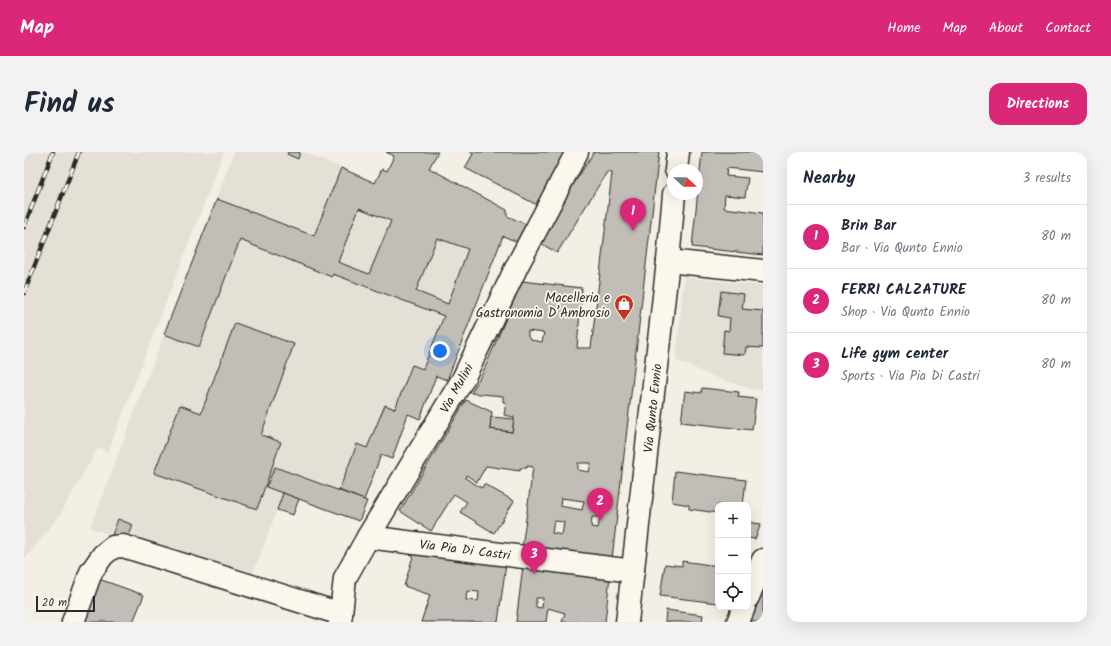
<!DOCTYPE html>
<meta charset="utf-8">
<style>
:root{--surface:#fff;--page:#f2f2f3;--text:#1f2937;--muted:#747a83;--line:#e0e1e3;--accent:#db2777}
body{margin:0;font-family:Kalam,sans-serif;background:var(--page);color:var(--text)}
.controls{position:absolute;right:12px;bottom:12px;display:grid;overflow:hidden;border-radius:8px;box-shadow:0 4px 16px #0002}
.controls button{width:36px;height:36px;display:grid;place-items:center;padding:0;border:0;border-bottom:1px solid var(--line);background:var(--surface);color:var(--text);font:20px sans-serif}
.compass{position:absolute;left:643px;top:12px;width:36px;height:36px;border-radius:50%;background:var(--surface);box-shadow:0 4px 16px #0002;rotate:111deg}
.scale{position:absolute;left:12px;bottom:10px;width:59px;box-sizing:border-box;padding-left:4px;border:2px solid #2b2b2b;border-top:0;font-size:11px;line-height:14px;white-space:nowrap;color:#2b2b2b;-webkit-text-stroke:3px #fbf7ec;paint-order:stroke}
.you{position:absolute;left:416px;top:199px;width:14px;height:14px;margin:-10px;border:3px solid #fff;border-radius:50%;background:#1a73e8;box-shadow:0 0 0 6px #1a73e833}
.badge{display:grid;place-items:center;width:26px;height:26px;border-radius:50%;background:var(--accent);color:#fff;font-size:13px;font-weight:700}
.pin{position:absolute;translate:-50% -33px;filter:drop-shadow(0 1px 2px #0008)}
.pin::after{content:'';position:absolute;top:21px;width:14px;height:12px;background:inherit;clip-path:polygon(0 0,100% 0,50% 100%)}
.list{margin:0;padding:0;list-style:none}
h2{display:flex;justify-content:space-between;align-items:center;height:52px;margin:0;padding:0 16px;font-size:17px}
h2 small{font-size:13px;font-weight:400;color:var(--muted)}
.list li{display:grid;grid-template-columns:26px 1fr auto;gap:12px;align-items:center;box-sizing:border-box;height:64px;padding:0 16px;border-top:1px solid var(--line)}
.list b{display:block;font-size:15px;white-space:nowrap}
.list p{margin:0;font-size:13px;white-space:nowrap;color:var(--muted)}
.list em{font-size:13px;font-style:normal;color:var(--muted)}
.icon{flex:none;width:22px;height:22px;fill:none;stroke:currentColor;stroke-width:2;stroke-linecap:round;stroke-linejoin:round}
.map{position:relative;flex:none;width:739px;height:470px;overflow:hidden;border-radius:12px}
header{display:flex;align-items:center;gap:24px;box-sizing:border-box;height:56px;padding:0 20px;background:var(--accent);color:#fff}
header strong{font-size:19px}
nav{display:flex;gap:22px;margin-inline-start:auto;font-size:14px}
.intro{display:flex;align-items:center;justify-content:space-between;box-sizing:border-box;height:96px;padding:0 24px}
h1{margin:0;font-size:28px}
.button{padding:10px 18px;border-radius:12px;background:var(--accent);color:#fff;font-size:14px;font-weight:700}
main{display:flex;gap:24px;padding:0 24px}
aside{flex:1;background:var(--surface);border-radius:12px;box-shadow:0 4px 16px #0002}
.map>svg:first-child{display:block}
.built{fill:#e4e0d6}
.building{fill:#c0beb6;stroke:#2b2b2b;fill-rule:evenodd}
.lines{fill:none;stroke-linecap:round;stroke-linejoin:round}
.minor-casing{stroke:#2b2b2b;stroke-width:25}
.major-casing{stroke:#2b2b2b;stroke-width:25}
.minor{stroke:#fbf7ec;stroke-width:22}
.major{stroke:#fbf7ec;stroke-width:22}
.rail-casing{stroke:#2b2b2b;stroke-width:4.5}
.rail{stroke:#fbf7ec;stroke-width:3;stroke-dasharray:9;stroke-linecap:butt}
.labels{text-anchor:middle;stroke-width:3.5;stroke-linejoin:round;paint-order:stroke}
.poi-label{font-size:13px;fill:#2b2b2b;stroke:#fbf7ec;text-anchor:end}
.street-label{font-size:13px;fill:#2b2b2b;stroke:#fbf7ec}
</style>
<header>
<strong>Map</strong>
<nav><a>Home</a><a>Map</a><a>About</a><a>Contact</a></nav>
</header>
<div class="intro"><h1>Find us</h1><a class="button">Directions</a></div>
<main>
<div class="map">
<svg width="739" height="470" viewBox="0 0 739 470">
<rect width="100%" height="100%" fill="#f3efe4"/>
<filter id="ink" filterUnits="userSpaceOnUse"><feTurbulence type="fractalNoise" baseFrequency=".025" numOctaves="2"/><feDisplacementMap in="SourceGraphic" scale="8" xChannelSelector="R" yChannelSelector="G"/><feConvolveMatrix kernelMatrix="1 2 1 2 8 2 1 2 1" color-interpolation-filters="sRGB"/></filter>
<g filter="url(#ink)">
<!-- built -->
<g class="built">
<path d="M0 0H200L84 300 74 296 37 361 0 408Z"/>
<path d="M210 0H280L317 16 479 84 423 228 412 224 396 267 384 262 368 307 357 303 340 347 343 349 335 369 259 342 226 430 66 376Z"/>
<path d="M660 125 739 134V238L727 237 690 225 652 208Z"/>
</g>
<!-- building -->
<g class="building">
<path d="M264 0H276L274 7 263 2Z"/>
<path d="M362 0H414L405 16 483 58V64L506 74 496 91 479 84 423 228 412 224 396 267 384 262 368 307 357 303 340 348 315 338 333 292 343 296 361 253 371 257 388 213 399 217 420 164 309 122 308 125 216 88 175 195 140 182 193 47 290 84 317 16 351 31 358 17 363 19 370 4ZM335 56 367 69 345 122 314 110ZM413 86 444 97 424 152 392 139Z"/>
<path d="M446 0H548L517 55 441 16 449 2Z"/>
<path d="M570 0H635L588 407 498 396 509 315 503 314V316H496V319L462 314 453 330 442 323 441 326 458 336 460 332 490 349 470 381 436 360 443 350 430 342 407 379 376 359 442 248 468 260 466 277 488 280 490 265 480 263 482 250H479V244L447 241 459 220 498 129 558 136 553 196H567L588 21 583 20 533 101 513 89ZM504 179 520 181 518 190 507 188 504 185ZM554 311H567L565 320 554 318ZM537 346 560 349 558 358 536 354ZM568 365H576L574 376 567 375ZM530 369 540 370 538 383 528 381Z"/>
<path d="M678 0H739V20L703 16 702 24 724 26 721 45 701 43 700 56 739 61V103L668 95Z"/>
<path d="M697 139 720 142 718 157 739 159V196L722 195 721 203 698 201 700 178 705 179 706 166 694 164Z"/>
<path d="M211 171 270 192 237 283 257 290 233 357 130 321 156 253 177 261Z"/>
<path d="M678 236 715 240 714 245 732 247 728 278 657 270 661 239 677 241Z"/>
<path d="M467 265 490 267 488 280 466 277Z"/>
<path d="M251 315 343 349 335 369 242 335Z"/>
<path d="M651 319 722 328 719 353H694V361L665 357V353L648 350Z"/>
<path d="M259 341 275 347 269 363 253 358Z"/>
<path d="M94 367 109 373 103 389 88 383Z"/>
<path d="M724 370 737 372 731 387 724 386Z"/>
<path d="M390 401 482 412 474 470H397L406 443 380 434ZM443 439 455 440 454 449 442 448Z"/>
<path d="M658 409 694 414V451L636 444 641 412 658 414Z"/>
<path d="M499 414 586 424 581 470H538L541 461 524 456 522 470H492ZM512 446H519L518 456 512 455Z"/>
<path d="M739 418V470H726L733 453 726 450Z"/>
<path d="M72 426 120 443 109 470H55Z"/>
<path d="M642 458 679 463 678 470H641Z"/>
</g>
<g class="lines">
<defs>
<g id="minor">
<path d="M644 109 739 119"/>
<path d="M344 385 609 419"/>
<path d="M724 445 739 408"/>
<path d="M49 470 67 420 79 403 89 395 99 394 317 462"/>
<path d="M316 470 321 426 344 385 439 227 493 114 553 0"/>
<path d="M714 470 720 455"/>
</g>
<g id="major">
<path d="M652 18 654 0"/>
<path d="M603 470 644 109 650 42"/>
</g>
</defs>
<!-- minor casing -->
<use href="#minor" class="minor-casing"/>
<!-- major casing -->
<use href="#major" class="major-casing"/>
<!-- minor -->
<use href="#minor" class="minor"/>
<!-- major -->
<use href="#major" class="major"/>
<defs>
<g id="rail">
<path d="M0 75 29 0"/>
<path d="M0 141 55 0"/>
</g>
</defs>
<!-- rail casing -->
<use href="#rail" class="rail-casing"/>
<!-- rail -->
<use href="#rail" class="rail"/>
</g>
</g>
<!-- icons -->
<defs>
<symbol id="shop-pin" viewBox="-11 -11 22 30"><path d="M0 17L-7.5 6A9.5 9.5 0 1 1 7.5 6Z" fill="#c8321e" stroke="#fbf7ec"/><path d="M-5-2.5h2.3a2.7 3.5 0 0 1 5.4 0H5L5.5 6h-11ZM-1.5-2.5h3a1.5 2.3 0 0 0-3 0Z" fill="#fff"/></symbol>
</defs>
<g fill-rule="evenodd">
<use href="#shop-pin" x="589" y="141" width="22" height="30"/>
</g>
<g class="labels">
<!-- poi labels -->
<g class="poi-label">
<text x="586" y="150">Macelleria e<tspan x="586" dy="15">Gastronomia D’Ambrosio</tspan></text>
</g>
<!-- street labels -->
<g class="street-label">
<text transform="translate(432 236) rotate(-61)" y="5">Via Mulini</text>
<text transform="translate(628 256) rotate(-84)" y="5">Via Qunto Ennio</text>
<text transform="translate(441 397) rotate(7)" y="5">Via Pia Di Castri</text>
</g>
</g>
</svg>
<div class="controls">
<button>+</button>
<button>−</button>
<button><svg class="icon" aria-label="locate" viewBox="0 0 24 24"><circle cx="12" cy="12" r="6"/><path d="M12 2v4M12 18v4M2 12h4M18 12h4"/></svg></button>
</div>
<svg class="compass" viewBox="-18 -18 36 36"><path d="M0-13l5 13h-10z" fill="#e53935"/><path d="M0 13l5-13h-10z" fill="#747a83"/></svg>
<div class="scale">20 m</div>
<div class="you"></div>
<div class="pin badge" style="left:609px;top:79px">1</div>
<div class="pin badge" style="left:576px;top:369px">2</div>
<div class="pin badge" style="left:510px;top:422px">3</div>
</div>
<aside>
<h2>Nearby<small>3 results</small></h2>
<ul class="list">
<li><span class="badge">1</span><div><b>Brin Bar</b><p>Bar · Via Qunto Ennio</p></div><em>80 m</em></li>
<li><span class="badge">2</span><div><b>FERRI CALZATURE</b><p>Shop · Via Qunto Ennio</p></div><em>80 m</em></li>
<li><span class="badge">3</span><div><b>Life gym center</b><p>Sports · Via Pia Di Castri</p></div><em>80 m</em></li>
</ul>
</aside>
</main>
